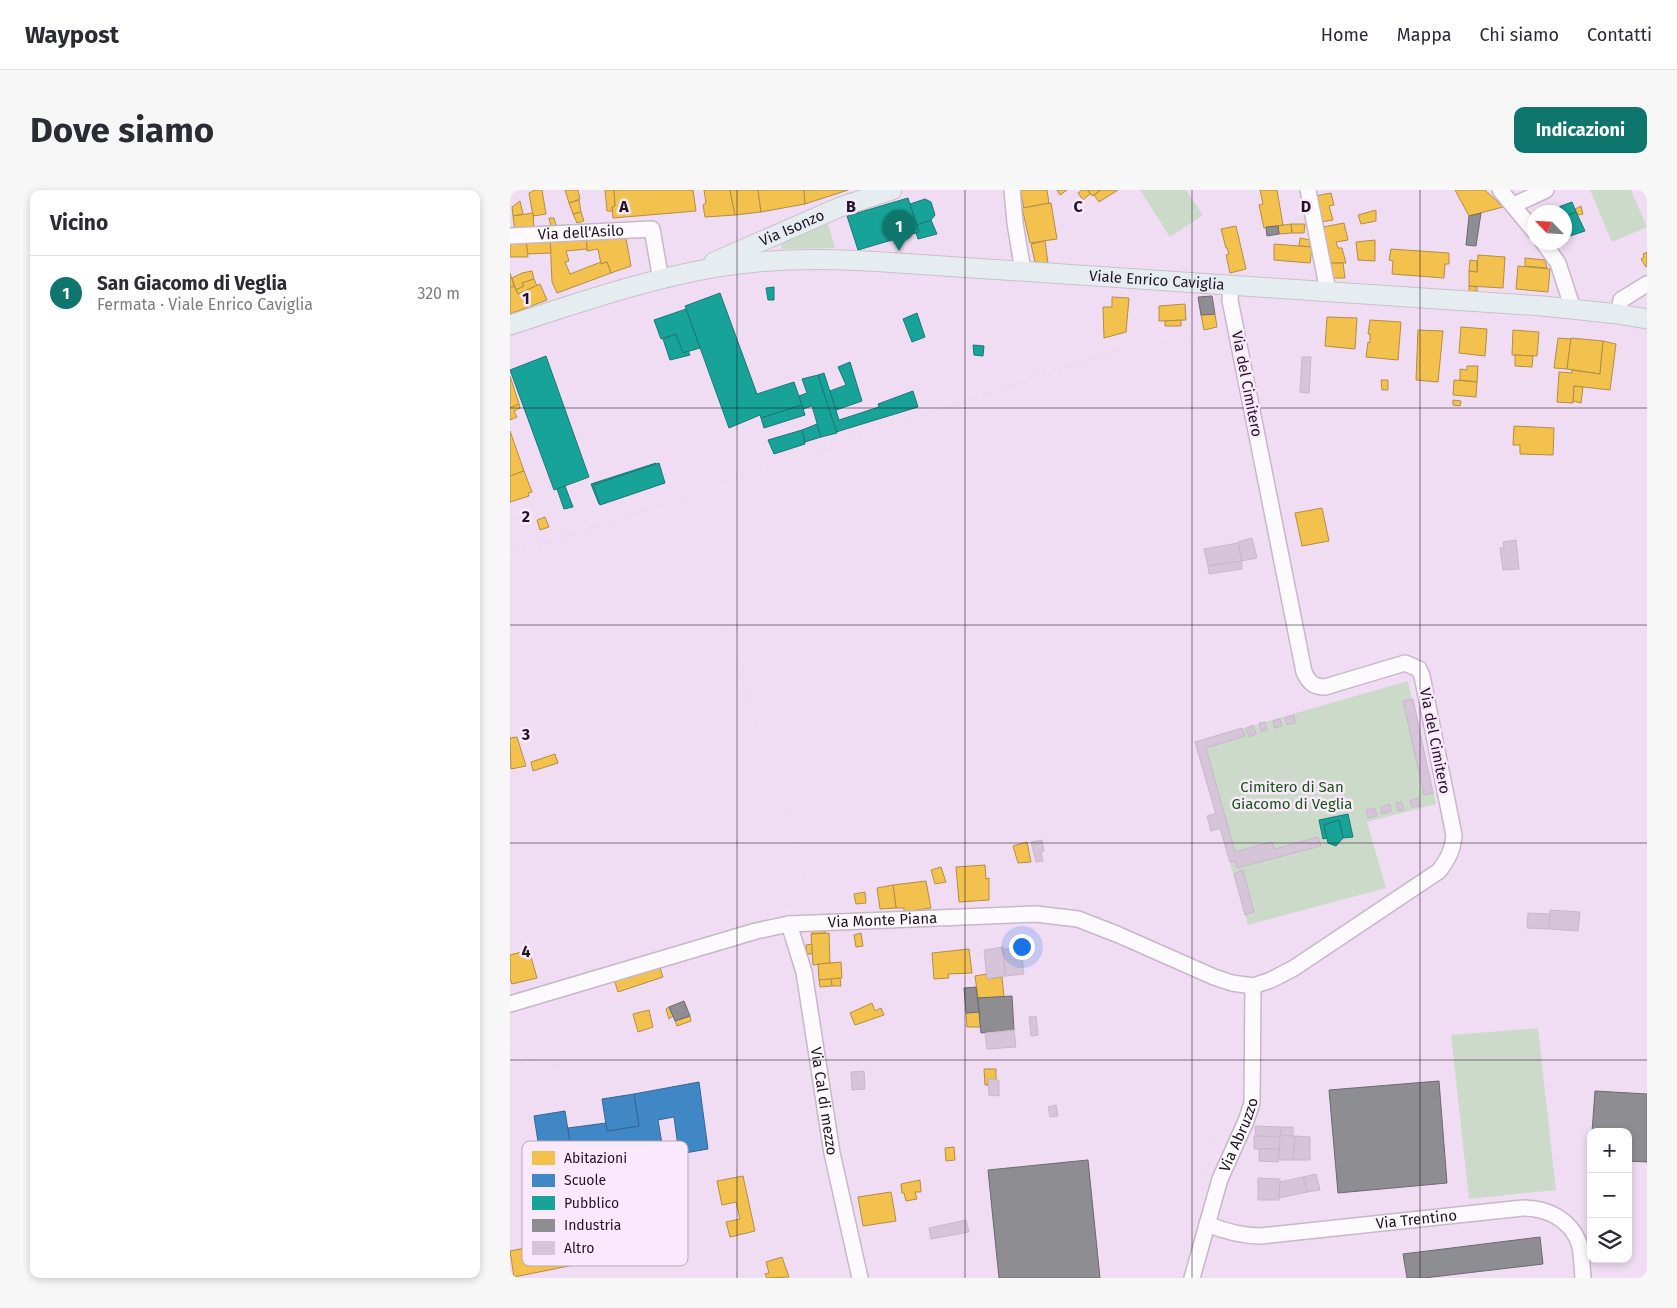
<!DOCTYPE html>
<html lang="it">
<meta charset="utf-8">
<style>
:root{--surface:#fff;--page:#f7f7f7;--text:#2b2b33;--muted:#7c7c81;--line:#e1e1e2;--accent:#0f766e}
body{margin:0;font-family:"Fira Sans",sans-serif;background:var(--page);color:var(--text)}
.controls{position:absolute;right:15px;bottom:15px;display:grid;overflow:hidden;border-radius:10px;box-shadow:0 2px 8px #0003}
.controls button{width:45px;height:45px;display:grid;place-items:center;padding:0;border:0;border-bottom:1px solid var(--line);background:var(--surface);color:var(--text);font:25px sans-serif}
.compass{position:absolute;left:1017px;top:15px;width:45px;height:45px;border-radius:50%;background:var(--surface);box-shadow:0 2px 8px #0003;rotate:295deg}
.you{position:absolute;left:511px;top:756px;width:18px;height:18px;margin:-12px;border:4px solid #fff;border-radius:50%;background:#1a73e8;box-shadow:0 0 0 8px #1a73e833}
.badge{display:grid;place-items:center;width:32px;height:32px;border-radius:50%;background:var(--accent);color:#fff;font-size:16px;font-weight:700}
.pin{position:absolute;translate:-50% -41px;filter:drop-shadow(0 1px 2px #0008)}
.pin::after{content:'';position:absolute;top:26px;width:18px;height:15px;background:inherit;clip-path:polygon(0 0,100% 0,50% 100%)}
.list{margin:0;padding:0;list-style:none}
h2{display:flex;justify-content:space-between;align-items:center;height:65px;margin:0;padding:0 20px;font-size:21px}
h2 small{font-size:16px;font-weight:400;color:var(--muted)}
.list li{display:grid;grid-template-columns:32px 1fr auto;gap:15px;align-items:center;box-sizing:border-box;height:75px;padding:0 20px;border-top:1px solid var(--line)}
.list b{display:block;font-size:19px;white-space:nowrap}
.list p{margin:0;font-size:16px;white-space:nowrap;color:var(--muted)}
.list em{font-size:16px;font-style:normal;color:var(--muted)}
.icon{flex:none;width:28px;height:28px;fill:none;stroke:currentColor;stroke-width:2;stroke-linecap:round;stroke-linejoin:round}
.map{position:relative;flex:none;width:1137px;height:1088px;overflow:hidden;border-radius:10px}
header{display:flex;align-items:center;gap:30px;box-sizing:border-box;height:70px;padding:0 25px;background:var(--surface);border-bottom:1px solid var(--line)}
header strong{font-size:24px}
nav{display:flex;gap:28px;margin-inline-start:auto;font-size:18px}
.intro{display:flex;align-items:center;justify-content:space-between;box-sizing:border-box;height:120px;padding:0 30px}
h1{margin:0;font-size:35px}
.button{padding:12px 22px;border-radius:10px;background:var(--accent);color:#fff;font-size:18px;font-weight:700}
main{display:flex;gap:30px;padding:0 30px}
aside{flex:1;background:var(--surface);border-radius:10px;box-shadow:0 2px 8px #0003}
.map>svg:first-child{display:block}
.green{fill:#ccdaca}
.homes{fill:#f2c14e;stroke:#b48d42}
.schools{fill:#3f88c5;stroke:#366595}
.public{fill:#17a398;stroke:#1a7876}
.industry{fill:#8d8d92;stroke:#6d6971}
.building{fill:#d6c4d9;stroke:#c7b8ca}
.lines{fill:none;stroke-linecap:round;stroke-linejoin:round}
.minor-casing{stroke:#c7b7c9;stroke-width:18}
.major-casing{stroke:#c9c0cb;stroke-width:21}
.path{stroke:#e0dae1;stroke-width:2.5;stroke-dasharray:1 4;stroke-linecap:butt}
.minor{stroke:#fdfafd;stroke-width:15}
.major{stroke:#e6edf0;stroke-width:19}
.grid{fill:none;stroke:#221425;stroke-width:1;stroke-opacity:0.55}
.labels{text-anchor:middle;stroke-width:5;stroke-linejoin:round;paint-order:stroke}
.street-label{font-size:15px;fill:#221425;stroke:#fae9fc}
.park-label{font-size:15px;fill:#14570d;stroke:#fae9fc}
.key{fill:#fae9fc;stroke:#b9a9bc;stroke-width:1}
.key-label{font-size:14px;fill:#221425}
.grid-label{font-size:16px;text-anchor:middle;font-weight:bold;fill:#221425;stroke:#fae9fc;stroke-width:5;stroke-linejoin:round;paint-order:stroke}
</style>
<header>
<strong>Waypost</strong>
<nav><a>Home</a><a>Mappa</a><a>Chi siamo</a><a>Contatti</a></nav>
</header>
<div class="intro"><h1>Dove siamo</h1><a class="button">Indicazioni</a></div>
<main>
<aside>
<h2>Vicino<small></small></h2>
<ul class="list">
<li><span class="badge">1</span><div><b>San Giacomo di Veglia</b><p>Fermata · Viale Enrico Caviglia</p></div><em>320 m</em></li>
</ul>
</aside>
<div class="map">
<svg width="1137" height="1088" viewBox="0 0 1137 1088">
<rect width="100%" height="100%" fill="#f0ddf3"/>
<!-- green -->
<g class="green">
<path d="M630 0H676L693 25 660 47Z"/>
<path d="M1080 0H1121L1137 37 1102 52Z"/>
<path d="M318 33 325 58 272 59 270 51Z"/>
<path d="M898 491 926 614 857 632 876 698 738 735 710 639 701 641 697 626 705 623 685 552Z"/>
<path d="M1028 838 1046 1000 959 1009 941 845Z"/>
</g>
<!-- homes -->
<g class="homes">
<path d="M25 0H32L36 24 23 26 19 3Z"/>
<path d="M55 0H68L70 9 59 13Z"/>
<path d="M95 0H104L105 16 102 17 103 21H97Z"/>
<path d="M104 0H183L186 21 103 28 102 17 105 16Z"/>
<path d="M194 0H220L225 25 195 27 193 15 196 13Z"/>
<path d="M220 0H248L251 22 225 25Z"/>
<path d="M248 0H294L295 14 251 22Z"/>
<path d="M294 0H338L295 14Z"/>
<path d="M510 0H537L539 13 514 18Z"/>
<path d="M547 0H557L550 5Z"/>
<path d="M572 0H578L580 4 573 10 568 3Z"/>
<path d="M578 0H591L582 6Z"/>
<path d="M591 0H608L589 12 584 5Z"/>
<path d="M750 0H767L773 35 754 38 749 15 753 14Z"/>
<path d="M945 0H975L993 17 959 26Z"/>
<path d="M821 3 824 15 819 16 823 30 811 32 805 6Z"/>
<path d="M69 10 71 22 63 24 59 13Z"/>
<path d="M10 11 13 24 3 26 2 17Z"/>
<path d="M541 13 547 49 520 53 512 18Z"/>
<path d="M1071 16 1073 24 1068 25 1065 19Z"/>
<path d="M866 20V31L851 34 848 25Z"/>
<path d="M71 22 74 31 67 33 63 24Z"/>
<path d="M23 23 24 39 5 41 3 26Z"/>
<path d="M39 28H44L46 35 41 36Z"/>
<path d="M834 33 838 50 826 52 828 58H832L836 73H817L813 37Z"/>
<path d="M781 34H795L794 43H782Z"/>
<path d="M781 34 782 43 769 44 768 36Z"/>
<path d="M726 36 736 79 720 83 716 65 719 64 717 58H716L711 39Z"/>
<path d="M115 43 121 76 101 83 97 72 91 74 88 59 77 61 76 45Z"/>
<path d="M76 45 77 59 56 61 59 71 55 72 60 84 91 72V74L97 72 101 83 47 103 42 92 40 49Z"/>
<path d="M790 48 800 50V57L789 56Z"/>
<path d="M40 49 41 63 17 64 16 50Z"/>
<path d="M0 50H16L18 67H0Z"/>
<path d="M865 50V71L848 70 846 52Z"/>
<path d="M535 51 538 73 525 72 521 54Z"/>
<path d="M764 54 802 57 800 73 764 70Z"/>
<path d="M881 59 939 63V74H935L934 88 882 84 883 71 879 70Z"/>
<path d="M1137 62V76L1136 77 1131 69 1134 67 1133 64Z"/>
<path d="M968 65 995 67 993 98 959 96V81L967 82Z"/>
<path d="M1015 68 1035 70 1037 78 1015 76Z"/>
<path d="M960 70 967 71V82L959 81Z"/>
<path d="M817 73H833L835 88H820Z"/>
<path d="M1008 76 1040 79 1038 102 1006 99Z"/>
<path d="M22 81 24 89 12 93 14 96 6 100 2 88 12 83Z"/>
<path d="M0 83 4 96 0 98Z"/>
<path d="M24 89 27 96 8 104 6 100 14 96 12 93Z"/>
<path d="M30 94 37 110 0 124V98L4 96 8 104Z"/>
<path d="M959 96 967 97V101H959Z"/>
<path d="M602 107 619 108 616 142 594 148 593 117H602Z"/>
<path d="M675 114 676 130 649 131V116Z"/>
<path d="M705 124 707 137 694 140 691 125Z"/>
<path d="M817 127 847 128 845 159 815 156Z"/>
<path d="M671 130V136H655V131Z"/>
<path d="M860 130 891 132 888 170 856 167 858 152 860 153V144H858Z"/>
<path d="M951 137 977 139 975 166 949 163Z"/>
<path d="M908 140 933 141 928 192 906 190Z"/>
<path d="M1003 140 1029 142 1027 166 1002 165Z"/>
<path d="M1048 148 1061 149 1057 179 1044 178Z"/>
<path d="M1061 148 1093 151 1090 184 1057 179Z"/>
<path d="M1093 151 1106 154 1100 200 1064 196 1063 213 1047 212 1049 182 1062 183V180L1090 184Z"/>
<path d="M1005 165 1023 166 1022 177 1005 176Z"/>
<path d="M957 176H968L967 192 950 190V179L957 180Z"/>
<path d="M0 186 9 214 0 218Z"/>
<path d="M871 190H878V200H872Z"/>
<path d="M944 190 967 192 966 207 943 205Z"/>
<path d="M1064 196 1073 197 1071 213 1063 211Z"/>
<path d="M943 210 951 211 950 216 943 215Z"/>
<path d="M9 214 10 218 4 221 7 227 0 230V218Z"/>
<path d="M1004 236 1044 238 1043 265 1010 264V255H1003Z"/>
<path d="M0 241 14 281 0 286Z"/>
<path d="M14 281 22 302 18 303 19 306 0 312V286Z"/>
<path d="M812 318 819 351 792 356 785 323Z"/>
<path d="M35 327 39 337 30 340 27 330Z"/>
<path d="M7 547 16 576 1 579 0 548Z"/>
<path d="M45 564 48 573 23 581 21 572Z"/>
<path d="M517 652 521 672 508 673 503 656Z"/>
<path d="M475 675 476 689 479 688V710L449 712 446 677Z"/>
<path d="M431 677 436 692 425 694 421 680Z"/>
<path d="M416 691 421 718 394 722V718H386L383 695Z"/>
<path d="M383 695 386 718 370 719 367 698Z"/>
<path d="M355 702 356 713 346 714 344 704Z"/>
<path d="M315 736V743L302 744V738Z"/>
<path d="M319 743 320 773 303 775 301 744Z"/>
<path d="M351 743 353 756 346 757 344 745Z"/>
<path d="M302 754V764H297L296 755Z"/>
<path d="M459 759 462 783 438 784 439 788 424 789 422 763Z"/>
<path d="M19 760 27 788 2 794 0 789V765Z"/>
<path d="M148 772 153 787 108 802 103 786Z"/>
<path d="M331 772 332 788 309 790 308 774Z"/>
<path d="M477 784V789L492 787 494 807 468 808 465 786Z"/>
<path d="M330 788 331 796H322L321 789Z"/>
<path d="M321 789 322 796 310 797 309 790Z"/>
<path d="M362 813 365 821 371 818 374 825 345 835 340 823Z"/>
<path d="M159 817 163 826 159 829 156 819Z"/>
<path d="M139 820 143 837 128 842 123 824Z"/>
<path d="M469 822 470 837H457L456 823Z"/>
<path d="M180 826 181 831 167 836 165 831Z"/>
<path d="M474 879H486V890L478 889V895H475Z"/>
<path d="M444 957 445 970 436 971 435 958Z"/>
<path d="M233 986 245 1041 220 1047 216 1032 230 1029 226 1012 212 1015 207 991Z"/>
<path d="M410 990 411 1002H405L407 1009 396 1011 394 1003H392L391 994Z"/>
<path d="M381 1002 386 1031 353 1036 348 1007Z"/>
<path d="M79 1045 84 1071 4 1087 0 1061Z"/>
<path d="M272 1067 279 1087 257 1088 255 1084 259 1083 256 1072Z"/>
</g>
<!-- schools -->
<g class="schools">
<path d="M189 892 198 959 169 964 164 927 148 930 152 954 50 971 48 955 60 953 58 938 96 933 97 941 129 936 124 904Z"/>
<path d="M124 904 129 936 97 941 92 909Z"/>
<path d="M55 921 60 953 29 958 24 926Z"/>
</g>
<!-- public -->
<g class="public">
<path d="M398 8 409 42 348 60 337 26Z"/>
<path d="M415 9 421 12 425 25 421 30 407 35 400 14Z"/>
<path d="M1062 12 1066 22 1055 27 1051 16Z"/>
<path d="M1051 16 1053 22H1042Z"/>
<path d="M1066 22 1075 41 1060 46 1054 31V27Z"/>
<path d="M421 30 427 44 408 49 406 43 409 42 407 35Z"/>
<path d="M264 97V110H258L256 98Z"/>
<path d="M210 103 247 204 284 192 292 215 251 228 250 225 219 238 175 116Z"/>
<path d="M176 119 190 158 173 163 166 144 151 149 144 130Z"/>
<path d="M407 123 415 147 402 152 393 129Z"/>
<path d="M166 144 173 163 178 161 180 165 160 170 153 149Z"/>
<path d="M463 155 474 156 473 166 464 165Z"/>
<path d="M36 166 79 287 44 300 0 180Z"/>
<path d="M340 172 352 211 326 220 320 201 336 195 328 177Z"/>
<path d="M314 183 329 230 369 217 368 214 403 201 408 217 326 242 308 185Z"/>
<path d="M308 185 327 243 311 247 302 216 293 219 289 206 297 203 292 189Z"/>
<path d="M292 215 295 225 254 238 251 228Z"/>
<path d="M307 234 311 247 295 252 292 240Z"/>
<path d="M292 240 295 254 264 264 258 250Z"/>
<path d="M146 273 151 292 89 314 81 294Z"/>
<path d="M149 273 155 293 90 315 83 295Z"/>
<path d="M55 296 63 317 54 319 47 299Z"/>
<path d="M838 624 843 647 833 648 829 630 814 635 817 648 813 649 809 630Z"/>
<path d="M829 630 833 648 826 656 818 653 814 635Z"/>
</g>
<!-- industry -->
<g class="industry">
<path d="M971 23 966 56 956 55 959 26Z"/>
<path d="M768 36 769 44 757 46 756 37Z"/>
<path d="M702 106 705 124 691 125 688 107Z"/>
<path d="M466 797 469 822 456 823 454 798Z"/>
<path d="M502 806 504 840 471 843 468 808Z"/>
<path d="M174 811 180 826 165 831 159 817Z"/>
<path d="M929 891 937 993 828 1003 819 900Z"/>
<path d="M1085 901 1137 904V972L1118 971V942H1082Z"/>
<path d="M578 970 590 1088H489L478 980Z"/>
<path d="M1030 1047 1033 1074 914 1088H897L893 1064Z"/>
</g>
<!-- building -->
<g class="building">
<path d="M792 167H801L799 203 790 202Z"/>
<path d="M742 348 747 368 732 371 728 352Z"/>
<path d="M1006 350 1009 379 993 380 990 358H994L993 352Z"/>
<path d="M728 353 732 371 698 376 694 359Z"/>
<path d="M732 371V379L699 384 698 376Z"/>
<path d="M903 509 923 603 914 605 893 511Z"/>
<path d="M784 525 785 533 777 535 775 528Z"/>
<path d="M770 529 772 536 765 538 763 531Z"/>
<path d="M755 532 757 540 751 541 749 533Z"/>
<path d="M743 535 746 544 739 547 736 538Z"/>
<path d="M732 538 735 546 696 558 725 662 762 652 765 659 808 647 811 656 727 678 725 671 720 672 710 638 701 641 697 626 706 624 685 552Z"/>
<path d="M908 608 910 616 902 617 900 611Z"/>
<path d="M892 612 894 620 888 621 886 613Z"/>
<path d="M880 614 881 621 872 624 871 617Z"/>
<path d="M865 618 867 626 858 628 856 620Z"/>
<path d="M532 650 534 661 531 662 533 671 526 672 521 652Z"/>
<path d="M733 680 744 722 735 725 724 684Z"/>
<path d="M1040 720 1070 722 1068 741 1039 739Z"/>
<path d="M1018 723 1040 724 1039 739 1017 738Z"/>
<path d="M493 757 495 786 477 789 474 760Z"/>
<path d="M511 758 514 784 495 786 494 759Z"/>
<path d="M526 826 528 845 521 846 519 827Z"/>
<path d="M504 840 506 857 477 859 475 843Z"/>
<path d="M354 881 355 899 342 900 341 882Z"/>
<path d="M478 889 489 890V906L479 905Z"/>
<path d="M546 915 548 926 540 927 538 917Z"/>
<path d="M745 936 770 937 771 945 785 946 783 970H768L770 947 746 946Z"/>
<path d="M770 937H783V946L771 945Z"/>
<path d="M744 946 770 947 769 959H744Z"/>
<path d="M785 946 800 947V970H783Z"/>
<path d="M749 959H769L768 972 749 971Z"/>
<path d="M806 984 810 1000 797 1002 793 987Z"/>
<path d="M793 987 797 1002 769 1008 770 992Z"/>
<path d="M748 988 770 989 769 1010H748Z"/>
<path d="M456 1030 459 1042 421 1049 419 1038Z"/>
</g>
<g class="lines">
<defs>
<g id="minor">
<path d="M502 0 505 33 513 81"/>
<path d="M798 0 818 101"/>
<path d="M990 0 1024 41"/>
<path d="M1004 15 1036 0"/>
<path id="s1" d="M0 46 142 39 151 90"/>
<path d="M1033 52 1048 73 1063 119"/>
<path d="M1108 124 1111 110 1137 94"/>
<path id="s2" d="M279 734 294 782 322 963 350 1088"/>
<path id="s3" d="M0 814 246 741 279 734 526 724 568 729 609 745 704 787 722 793 743 796 761 790 784 778 929 681C938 669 943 660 944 645L912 486 909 479 895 473 815 497C804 497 799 493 794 482L720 110 721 95"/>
<path id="s4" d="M697 1034C714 1041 731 1046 751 1046L1013 1018C1037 1018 1060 1029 1069 1053 1072 1063 1072 1077 1073 1088"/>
<path id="s5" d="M682 1088 710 989 736 931 742 913 743 796"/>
</g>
<g id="major">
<path id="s6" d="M204 72 330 17 382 0"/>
<path id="s7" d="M0 135C68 113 137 89 208 77 262 68 319 68 374 72L1033 116 1108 124 1137 129"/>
</g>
</defs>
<!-- minor casing -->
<use href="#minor" class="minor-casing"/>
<!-- major casing -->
<use href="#major" class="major-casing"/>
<!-- path -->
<g class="path">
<path d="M1070 90 1095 105"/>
<path d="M0 365 174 307"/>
<path d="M267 720 294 712 300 701 174 307 599 162 713 142"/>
<path d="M0 857C21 858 13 872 28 879L49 873"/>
<path d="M705 947 710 927"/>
<path d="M695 983 700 964"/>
</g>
<!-- minor -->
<use href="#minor" class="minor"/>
<!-- major -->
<use href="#major" class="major"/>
</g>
<!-- grid -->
<path class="grid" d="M227 0V1088M455 0V1088M682 0V1088M910 0V1088M0 218H1137M0 435H1137M0 653H1137M0 870H1137"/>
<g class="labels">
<!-- street labels -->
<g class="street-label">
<text dy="5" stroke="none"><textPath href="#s6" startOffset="85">Via Isonzo</textPath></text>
<text dy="5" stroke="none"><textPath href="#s1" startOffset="71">Via dell'Asilo</textPath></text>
<text dy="5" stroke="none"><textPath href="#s7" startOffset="656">Viale Enrico Caviglia</textPath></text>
<text transform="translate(737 194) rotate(79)" y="5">Via del Cimitero</text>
<text transform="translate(925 551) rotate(79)" y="5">Via del Cimitero</text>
<text dy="5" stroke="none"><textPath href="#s3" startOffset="384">Via Monte Piana</textPath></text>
<text dy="5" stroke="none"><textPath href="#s2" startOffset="181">Via Cal di mezzo</textPath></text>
<text dy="5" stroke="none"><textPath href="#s5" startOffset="151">Via Abruzzo</textPath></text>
<text dy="5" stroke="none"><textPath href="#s4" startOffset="212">Via Trentino</textPath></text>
</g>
<!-- park labels -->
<g class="park-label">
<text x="782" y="602">Cimitero di San<tspan x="782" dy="17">Giacomo di Veglia</tspan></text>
</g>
</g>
<!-- legend -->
<rect x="12" y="951" width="166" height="125" rx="8" class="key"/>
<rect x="22" y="961" width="23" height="14" fill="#f2c14e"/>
<rect x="22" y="984" width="23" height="13" fill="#3f88c5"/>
<rect x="22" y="1006" width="23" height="14" fill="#17a398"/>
<rect x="22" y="1029" width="23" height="13" fill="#8d8d92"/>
<rect x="22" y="1051" width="23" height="14" fill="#d6c4d9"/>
<g class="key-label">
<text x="54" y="973">Abitazioni</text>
<text x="54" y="995">Scuole</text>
<text x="54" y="1018">Pubblico</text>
<text x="54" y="1040">Industria</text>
<text x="54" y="1063">Altro</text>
</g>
<g class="grid-label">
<text x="114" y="22">A</text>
<text x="341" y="22">B</text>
<text x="568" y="22">C</text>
<text x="796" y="22">D</text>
<text x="16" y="114">1</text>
<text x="16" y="332">2</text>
<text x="16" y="550">3</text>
<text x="16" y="767">4</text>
</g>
</svg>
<div class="controls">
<button>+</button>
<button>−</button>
<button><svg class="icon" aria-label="layers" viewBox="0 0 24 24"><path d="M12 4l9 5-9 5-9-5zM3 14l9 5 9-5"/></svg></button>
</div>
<svg class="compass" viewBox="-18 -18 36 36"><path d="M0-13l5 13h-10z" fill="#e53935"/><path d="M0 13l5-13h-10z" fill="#7c7c81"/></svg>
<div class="you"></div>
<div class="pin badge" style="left:389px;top:61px">1</div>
</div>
</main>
